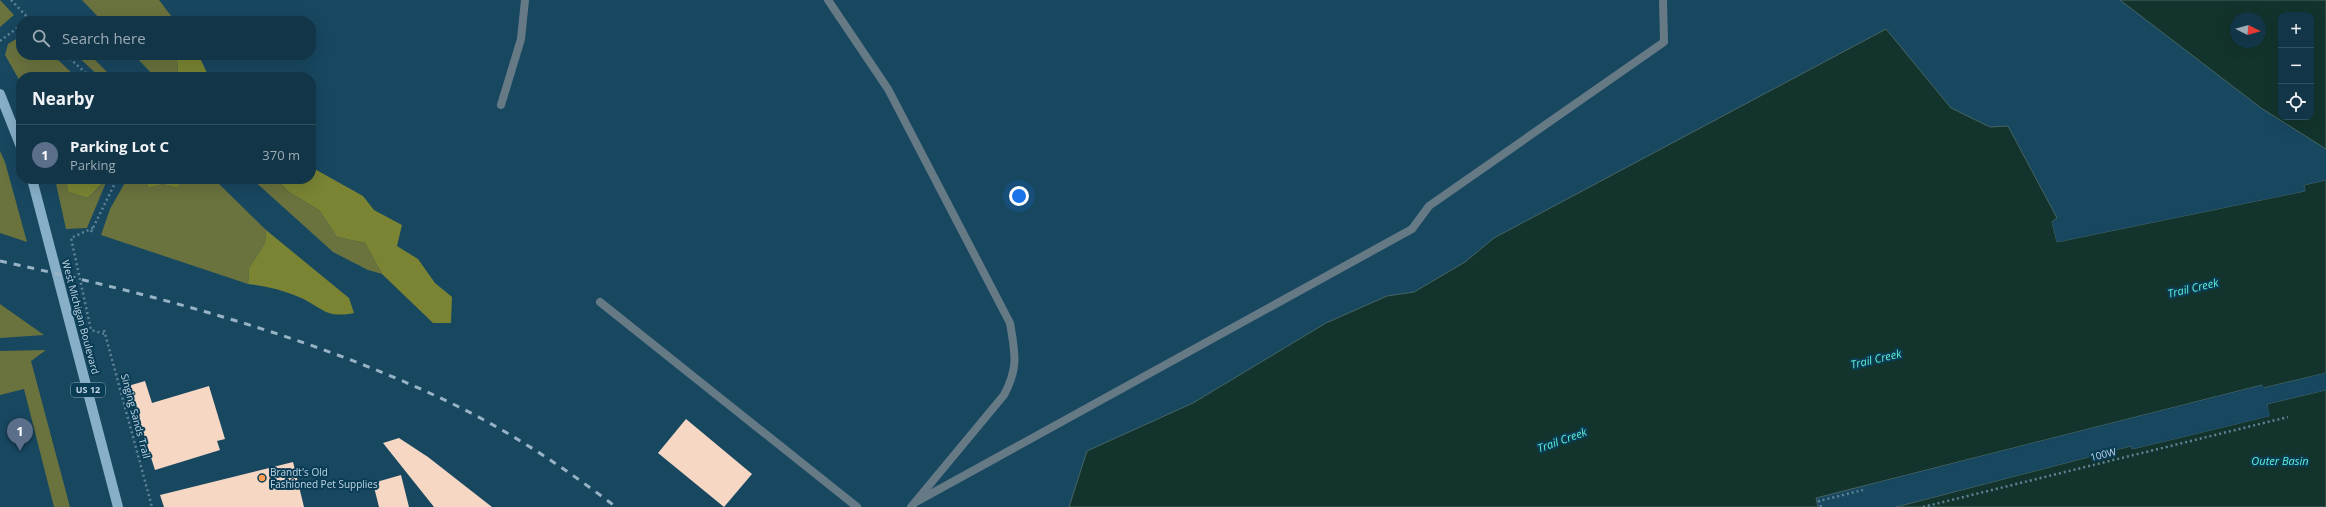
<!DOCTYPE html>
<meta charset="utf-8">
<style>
:root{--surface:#123548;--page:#1f4052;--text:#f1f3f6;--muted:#9cabb4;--line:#315060;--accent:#fd9d54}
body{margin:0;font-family:"Open Sans",sans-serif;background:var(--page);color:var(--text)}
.controls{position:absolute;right:12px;top:12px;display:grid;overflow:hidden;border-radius:8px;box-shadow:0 4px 16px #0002}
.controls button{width:36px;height:36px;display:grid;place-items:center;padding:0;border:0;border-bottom:1px solid var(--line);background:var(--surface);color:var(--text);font:20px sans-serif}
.compass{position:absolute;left:2230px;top:12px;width:36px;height:36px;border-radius:50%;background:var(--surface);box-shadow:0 4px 16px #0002;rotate:96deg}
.you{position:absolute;left:1019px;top:196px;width:14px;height:14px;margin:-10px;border:3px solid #fff;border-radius:50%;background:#1a73e8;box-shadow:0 0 0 6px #1a73e833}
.badge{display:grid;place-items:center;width:26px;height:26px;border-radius:50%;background:var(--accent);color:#fff;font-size:13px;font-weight:700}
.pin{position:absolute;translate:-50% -33px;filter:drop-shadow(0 1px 2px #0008)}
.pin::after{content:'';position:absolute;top:21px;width:14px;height:12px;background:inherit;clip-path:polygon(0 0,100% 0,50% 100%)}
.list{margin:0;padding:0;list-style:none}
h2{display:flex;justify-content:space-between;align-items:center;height:52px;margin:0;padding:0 16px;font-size:17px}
h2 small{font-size:13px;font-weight:400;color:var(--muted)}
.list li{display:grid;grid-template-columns:26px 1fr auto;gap:12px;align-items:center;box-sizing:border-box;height:60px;padding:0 16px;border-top:1px solid var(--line)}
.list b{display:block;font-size:15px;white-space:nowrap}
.list p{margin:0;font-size:13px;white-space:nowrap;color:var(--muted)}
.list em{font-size:13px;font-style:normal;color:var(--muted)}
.icon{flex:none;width:22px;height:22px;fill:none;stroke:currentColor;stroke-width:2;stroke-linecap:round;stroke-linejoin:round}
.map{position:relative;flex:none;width:2326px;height:507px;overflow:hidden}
.search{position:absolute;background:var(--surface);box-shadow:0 4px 16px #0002;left:16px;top:16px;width:300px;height:44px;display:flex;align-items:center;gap:10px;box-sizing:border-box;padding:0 14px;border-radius:16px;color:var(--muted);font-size:15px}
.panel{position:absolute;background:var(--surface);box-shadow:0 4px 16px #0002;left:16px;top:72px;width:300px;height:112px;border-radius:16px}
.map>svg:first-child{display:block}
.green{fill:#6a723e}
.forest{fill:#7a8433}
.water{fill:#12342c;stroke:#466564;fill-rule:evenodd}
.pier{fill:#184760}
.building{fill:#f5d7c4}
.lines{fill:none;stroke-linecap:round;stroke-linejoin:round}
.path{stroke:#5e8398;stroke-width:2.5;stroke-dasharray:2 3;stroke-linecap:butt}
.service{stroke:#667a86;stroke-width:8}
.primary{stroke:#87afc8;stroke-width:10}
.rail{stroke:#97b3c5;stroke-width:3;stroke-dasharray:7 7;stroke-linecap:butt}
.poi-dot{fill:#fd9d54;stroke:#0b3c55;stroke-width:1.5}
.labels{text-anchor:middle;stroke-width:4;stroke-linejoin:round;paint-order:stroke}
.shield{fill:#0b3c55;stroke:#89a8ba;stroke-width:1}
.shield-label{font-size:9px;font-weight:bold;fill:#bfd6e5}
.street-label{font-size:10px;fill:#bfd6e5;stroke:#0b3c55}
.poi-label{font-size:10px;fill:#bfd6e5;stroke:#0b3c55;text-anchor:start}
.water-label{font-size:11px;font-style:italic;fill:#60f4d3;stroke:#0b3c55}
</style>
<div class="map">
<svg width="2326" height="507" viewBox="0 0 2326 507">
<rect width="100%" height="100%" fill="#184760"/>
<!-- green -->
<g class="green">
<path d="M0 0 14 15 0 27Z"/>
<path d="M82 0H159L175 21H102Z"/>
<path d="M21 36V55H53L76 77H21V83L5 55 8 44Z"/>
<path d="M76 55H90L112 77H100Z"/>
<path d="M134 55H177L178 77H155Z"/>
<path d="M0 151 5 162 27 242 0 233Z"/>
<path d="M55 179H66L68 192 88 198 107 180 87 228 66 229Z"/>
<path d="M127 179H143L149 188 163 184 178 188 182 179H214L266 230 265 243 249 268 248 284 101 235 110 209Z"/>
<path d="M252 179H276L289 192 319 210 337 237 365 243 382 274 368 270 333 252Z"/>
<path d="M0 304 44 335 0 338Z"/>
<path d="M46 350 31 361 70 507H54L24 389 0 395V351Z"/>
</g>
<!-- forest -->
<g class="forest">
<path d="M177 55 199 56 209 77H178Z"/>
<path d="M311 167 363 196 374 210 402 225 397 246 418 259 435 283 452 297 451 323H433L382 274 365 243 337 237 319 210 289 192 276 179H311Z"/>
<path d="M66 179H107L88 198 68 192Z"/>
<path d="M143 179H182L178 188 163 184 149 188Z"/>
<path d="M266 230 349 298 354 313C325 319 322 307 299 297 282 290 266 286 248 284L249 268 265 243Z"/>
</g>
<!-- water -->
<g class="water">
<path d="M2120 0H2326V149L2261 108ZM2281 15H2311V117H2281ZM2236 18H2260V42H2236Z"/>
<path d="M1886 29 1951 108 1990 127 2008 126 2057 218 2052 222 2057 242 2305 191 2304 185 2326 180V373L2263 388 2262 385 1816 498 1818 507H1069L1087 451 1193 403 1326 323 1387 296 1414 292 1465 262 1494 238Z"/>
<path d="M2326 390V507H1896L2131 446 2132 449 2269 416 2267 404Z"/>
</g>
<!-- pier -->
<g class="pier">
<path d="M2326 178V180L2304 185 2305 191 2057 242 2052 222 2059 218 2055 223 2058 239 2303 189V183Z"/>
<path d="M2326 373V375L2264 390 2261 387 1866 487 1865 486 2263 385 2264 388Z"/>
<path d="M2326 388V390L2267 404 2270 416 2132 449 2131 446 1894 507 2131 444 2134 447 2267 414 2266 402Z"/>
</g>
<!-- building -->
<g class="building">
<path d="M145 381 152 403 209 386 225 439 217 441 220 450 155 470 128 386Z"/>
<path d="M686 419 752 474 724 507 658 453Z"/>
<path d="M399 438 428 457 492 507H434L383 443Z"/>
<path d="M293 462 304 507H164L160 495Z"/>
<path d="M401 475 409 507H379L373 483Z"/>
</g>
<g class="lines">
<!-- path -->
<g class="path">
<path d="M11 0 31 21"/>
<path d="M0 41 21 25"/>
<path d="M66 55 90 77"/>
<path d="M93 228 71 238 91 330 105 334"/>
<path d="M91 232 117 179"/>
<path d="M104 330 152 507"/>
<path d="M1821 507 1819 501 1863 490"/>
<path d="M1923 507 2288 417"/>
</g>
<!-- service -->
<g class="service">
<path d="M828 0 888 89 1010 323C1015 353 1019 367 1004 395L911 507"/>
<path d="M501 105 521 39 525 0"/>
<path d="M600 302 857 507"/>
<path d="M916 502 1412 229 1429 206 1664 42 1663 0"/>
</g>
<!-- primary -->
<g class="primary">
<path d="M0 94 21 147"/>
<path d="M32 179 118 507"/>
</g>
<!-- rail -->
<path class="rail" d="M0 261C156 295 314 336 457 406 514 434 566 469 616 507"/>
</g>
<!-- markers -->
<circle class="poi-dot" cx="262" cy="478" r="4"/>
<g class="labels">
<!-- shield labels -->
<rect class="shield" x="71" y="383" width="34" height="14" rx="3"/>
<g class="shield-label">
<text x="88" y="393">US 12</text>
</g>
<!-- street labels -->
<g class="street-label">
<text transform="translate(81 317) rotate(75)" y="4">West Michigan Boulevard</text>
<text transform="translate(136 416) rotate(75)" y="4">Singing Sands Trail</text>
<text transform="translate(2103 454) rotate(-14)" y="4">100W</text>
</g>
<!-- poi labels -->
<g class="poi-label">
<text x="270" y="476">Brandt's Old<tspan x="270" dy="12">Fashioned Pet Supplies</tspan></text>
</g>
<!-- water labels -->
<g class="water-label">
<text transform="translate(2193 288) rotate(-13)" y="4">Trail Creek</text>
<text transform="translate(1876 359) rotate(-13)" y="4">Trail Creek</text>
<text transform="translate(1562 440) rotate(-20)" y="4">Trail Creek</text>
<text x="2280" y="465">Outer Basin</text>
</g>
</g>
</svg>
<div class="controls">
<button>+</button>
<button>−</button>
<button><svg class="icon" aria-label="locate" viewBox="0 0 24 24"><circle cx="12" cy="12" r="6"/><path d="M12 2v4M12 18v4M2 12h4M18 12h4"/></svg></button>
</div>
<svg class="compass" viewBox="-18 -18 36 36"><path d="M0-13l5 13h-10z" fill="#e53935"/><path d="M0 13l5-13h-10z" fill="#9cabb4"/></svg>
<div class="you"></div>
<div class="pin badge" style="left:20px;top:451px;background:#5c6f8a">1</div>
<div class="search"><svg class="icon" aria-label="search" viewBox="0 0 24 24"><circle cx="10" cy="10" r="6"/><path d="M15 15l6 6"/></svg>Search here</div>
<section class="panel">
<h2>Nearby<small></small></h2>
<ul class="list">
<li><span class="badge" style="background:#5c6f8a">1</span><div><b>Parking Lot C</b><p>Parking</p></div><em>370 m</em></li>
</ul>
</section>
</div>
